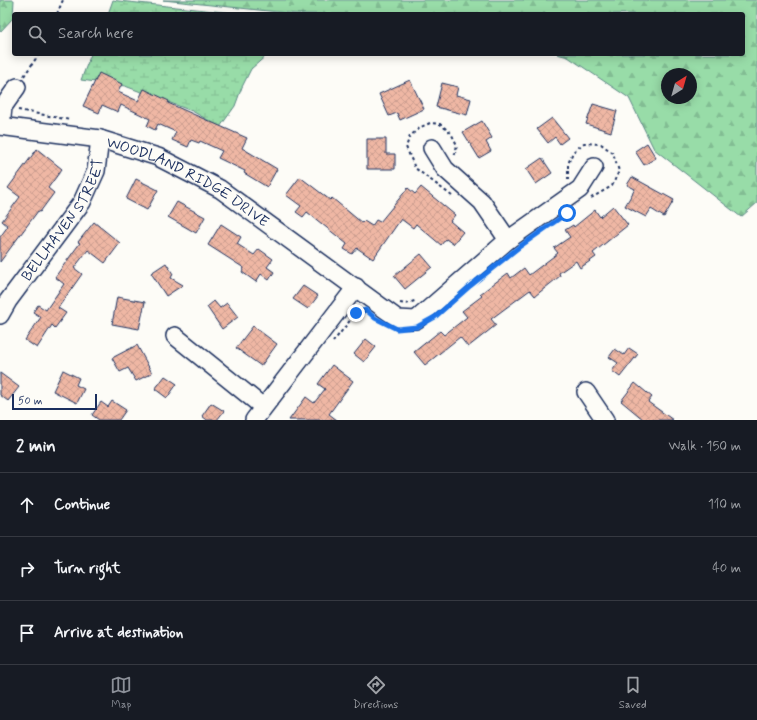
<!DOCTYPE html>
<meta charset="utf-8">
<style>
:root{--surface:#171b24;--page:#20242c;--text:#f1f3f6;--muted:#9ea1a6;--line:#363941;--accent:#8c9099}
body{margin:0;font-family:Mynerve,sans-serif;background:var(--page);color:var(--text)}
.compass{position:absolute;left:661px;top:68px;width:36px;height:36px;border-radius:50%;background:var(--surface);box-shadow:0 2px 10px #0003;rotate:37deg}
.scale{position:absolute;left:12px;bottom:10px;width:85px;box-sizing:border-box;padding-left:4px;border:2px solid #1b2f5e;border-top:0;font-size:11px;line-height:14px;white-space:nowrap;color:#1b2f5e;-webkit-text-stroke:3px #fdfcf7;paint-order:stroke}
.stop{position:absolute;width:12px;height:12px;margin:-9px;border:3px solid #1a73e8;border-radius:50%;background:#fff}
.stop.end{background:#1a73e8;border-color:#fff;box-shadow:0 1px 4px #0008}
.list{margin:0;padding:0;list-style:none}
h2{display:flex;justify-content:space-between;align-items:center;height:52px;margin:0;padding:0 16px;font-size:17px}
h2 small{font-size:13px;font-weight:400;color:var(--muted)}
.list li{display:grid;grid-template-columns:26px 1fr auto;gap:12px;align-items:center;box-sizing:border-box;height:64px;padding:0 16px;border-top:1px solid var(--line)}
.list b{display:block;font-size:15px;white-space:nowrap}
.list em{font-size:13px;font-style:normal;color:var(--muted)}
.icon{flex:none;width:22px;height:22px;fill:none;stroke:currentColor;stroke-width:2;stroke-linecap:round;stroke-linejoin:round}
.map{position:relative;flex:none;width:757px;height:420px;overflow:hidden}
.search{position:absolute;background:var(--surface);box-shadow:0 2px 10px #0003;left:12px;right:12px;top:12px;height:44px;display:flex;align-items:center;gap:10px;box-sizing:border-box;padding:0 14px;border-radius:4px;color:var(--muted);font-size:15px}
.sheet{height:244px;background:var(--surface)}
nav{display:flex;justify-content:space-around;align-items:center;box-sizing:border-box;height:56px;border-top:1px solid var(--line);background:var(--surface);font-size:11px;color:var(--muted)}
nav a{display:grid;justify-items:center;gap:2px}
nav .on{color:var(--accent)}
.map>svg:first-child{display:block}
.forest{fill:url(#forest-firs);stroke:#5a8683;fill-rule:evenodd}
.wetland{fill:url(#wetland-marsh);stroke:#5a8683}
.building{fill:url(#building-cross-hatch);stroke:#1b2f5e}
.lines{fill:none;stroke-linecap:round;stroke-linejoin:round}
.minor-casing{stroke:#1b2f5e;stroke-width:20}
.path{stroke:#1b2f5e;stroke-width:2;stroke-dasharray:3 3;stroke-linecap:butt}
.minor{stroke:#fdfcf7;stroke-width:17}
.route{stroke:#1a73e8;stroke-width:5}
.labels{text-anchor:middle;stroke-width:3;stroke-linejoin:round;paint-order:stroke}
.street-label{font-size:15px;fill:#1b2f5e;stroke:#fdfcf7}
</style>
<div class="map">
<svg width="757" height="420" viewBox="0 0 757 420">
<defs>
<pattern id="forest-firs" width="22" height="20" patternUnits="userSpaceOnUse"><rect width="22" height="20" fill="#98dca8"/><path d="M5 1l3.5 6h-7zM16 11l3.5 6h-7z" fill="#82bd93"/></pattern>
<pattern id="wetland-marsh" width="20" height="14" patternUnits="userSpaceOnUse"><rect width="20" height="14" fill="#98dca8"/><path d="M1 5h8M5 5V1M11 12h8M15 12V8" fill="none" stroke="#82bd93"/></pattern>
<pattern id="building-cross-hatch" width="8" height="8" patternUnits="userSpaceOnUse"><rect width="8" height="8" fill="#efb7a4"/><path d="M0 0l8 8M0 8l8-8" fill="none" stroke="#cc9e90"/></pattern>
</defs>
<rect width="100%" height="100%" fill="#fdfcf7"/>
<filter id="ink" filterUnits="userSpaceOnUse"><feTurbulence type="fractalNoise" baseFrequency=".025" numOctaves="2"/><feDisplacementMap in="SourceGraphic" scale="8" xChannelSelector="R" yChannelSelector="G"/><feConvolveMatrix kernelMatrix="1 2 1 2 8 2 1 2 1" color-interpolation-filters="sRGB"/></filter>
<g filter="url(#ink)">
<!-- forest -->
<g class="forest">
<path d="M0 0H14L13 18 0 32Z"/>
<path d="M163 0H757V203L741 217 654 149 629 98 568 57 557 54H743V14H297ZM667 74H691V98H667Z"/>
</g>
<!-- wetland -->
<g class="wetland">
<path d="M113 0 119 1 243 14H108Z"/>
<path d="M91 54H268L251 69 242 87 235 106 220 127 192 111 125 86 81 80Z"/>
</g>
<!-- building -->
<g class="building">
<path d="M99 73 122 84 118 92 138 101 144 89 169 101 168 103 247 138 242 148 277 169 267 187 244 173 245 171 218 158 222 151 200 141 199 143 191 140 188 147 172 140 176 132 158 124 155 130 147 126 150 119 121 105 118 112 102 105 99 113 83 106Z"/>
<path d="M410 80 424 109 400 120 397 113 389 116 379 94Z"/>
<path d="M442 83 458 87 456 95 471 99 467 115 436 107Z"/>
<path d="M593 104 617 111 611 132 586 124Z"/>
<path d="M552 118 568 138 560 144 555 137 548 143 537 129Z"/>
<path d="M482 121 492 138 486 142 491 151 479 158 463 132Z"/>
<path d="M367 139H386V154H395V169H367Z"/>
<path d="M647 143 656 158 644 165 635 151Z"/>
<path d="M37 149 62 169 48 188 54 193 40 212 38 211 0 262V237L8 226 2 221 20 197 8 188Z"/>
<path d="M542 158 552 173 536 184 526 169Z"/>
<path d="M300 177 330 200 332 198 362 223 364 221 372 226 376 220 380 222 408 188 415 194 421 187 455 215 450 221 463 232 453 244 446 239 441 245 416 224 413 228 401 219 373 259 357 248 352 254 344 249 347 244 307 212 303 217 296 212 301 206 286 195Z"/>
<path d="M632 177 674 200 664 217 651 209 646 217 625 206 635 189 627 185Z"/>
<path d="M136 179 158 190 147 210 126 199Z"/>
<path d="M177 202 205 217 196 233 168 217Z"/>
<path d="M613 206 628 225 593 253 596 257 580 268 576 261 559 273 560 276 535 296 530 290 491 319 496 325 468 347 460 337 425 365 414 352 440 331 444 335 467 317 462 311 482 296 480 294 508 273 511 278 524 268 529 275 558 253 554 248 570 237 565 230 573 225 574 227 595 210 600 217Z"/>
<path d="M94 222 120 243 105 263 88 250 74 268 82 274 58 308 66 313 55 328 52 325 37 348 25 340 41 317 33 312 38 305 46 310 64 284 55 277 80 243 78 242Z"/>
<path d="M221 224 241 237 237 244 254 255 259 249 273 259 267 267 274 272 269 280 261 274 256 282 242 272 244 268 208 245Z"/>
<path d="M421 254 432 267 405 289 394 276Z"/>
<path d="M166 263 173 274 171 278 183 285 166 296 151 273Z"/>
<path d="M303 286 318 296 308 309 293 299Z"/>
<path d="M117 297 145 302 139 329 112 324Z"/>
<path d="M214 301 220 308 227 303 238 317 222 329 207 307Z"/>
<path d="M253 326 277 344 261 366 236 348Z"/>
<path d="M366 339 376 347 364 362 354 354Z"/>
<path d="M137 345 152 373 136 381 128 368 120 372 112 358Z"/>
<path d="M629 348 638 354 620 377 612 371 618 363 609 357 615 349 624 355Z"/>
<path d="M332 365 353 381 329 414 337 420H289L306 397 314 403 325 389 318 384Z"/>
<path d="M63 370 79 378 76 385 84 389 77 403 53 391Z"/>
<path d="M0 373 19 387 8 401 0 395Z"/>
<path d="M165 376 177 384 167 398 155 389Z"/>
<path d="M635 383 652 397 648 402 673 420H644L621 401Z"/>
<path d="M112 401 126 410 119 420H99L92 415 101 402 108 407Z"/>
<path d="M211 403 224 411 217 420H207L202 416Z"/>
</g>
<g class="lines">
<defs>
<g id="minor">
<path id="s1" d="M0 126 100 139 158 157 220 189 398 319 416 320 508 240 580 189 594 167"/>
<path d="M1 126 3 107 17 87"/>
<path d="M432 148 445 169 482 202 508 240"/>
<path id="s2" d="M0 315 8 301 82 202 96 171 100 139"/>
<path d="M175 336 263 407"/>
<path d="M586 392 605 420"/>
<path d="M254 420 356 287"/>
</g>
</defs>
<!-- minor casing -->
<use href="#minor" class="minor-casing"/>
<!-- path -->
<g class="path">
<path d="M57 14 63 0"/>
<path d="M24 76 39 54"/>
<path d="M18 110 70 120"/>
<path d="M568 180V164L573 152 584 143 601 144 613 153 619 171 612 186 591 198"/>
<path d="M452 196 415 168 406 147 410 136 421 127 430 123 440 124 451 133 457 145 454 158"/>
<path d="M400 303 406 304 417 300"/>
<path d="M333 342 356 313 363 311"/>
</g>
<!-- minor -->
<use href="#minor" class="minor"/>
</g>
</g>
<g class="lines" filter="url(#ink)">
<!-- route -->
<path class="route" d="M356 313 366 310 375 318 397 329 417 327 435 317 470 286 519 247 567 213"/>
</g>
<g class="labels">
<!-- street labels -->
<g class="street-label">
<text dy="5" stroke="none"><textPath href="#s1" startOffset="199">WOODLAND RIDGE DRIVE</textPath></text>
<text dy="5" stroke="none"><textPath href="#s2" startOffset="115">BELLHAVEN STREET</textPath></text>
</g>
</g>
</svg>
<svg class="compass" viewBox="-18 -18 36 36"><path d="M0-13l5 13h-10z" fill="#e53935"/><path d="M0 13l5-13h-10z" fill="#9ea1a6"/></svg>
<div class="scale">50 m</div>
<div class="stop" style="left:567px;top:213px"></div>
<div class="stop end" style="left:356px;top:313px"></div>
<div class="search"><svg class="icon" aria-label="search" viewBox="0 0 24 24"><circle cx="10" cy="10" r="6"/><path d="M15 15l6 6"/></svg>Search here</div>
</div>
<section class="sheet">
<h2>2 min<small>Walk · 150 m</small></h2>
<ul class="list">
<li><svg class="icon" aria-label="ahead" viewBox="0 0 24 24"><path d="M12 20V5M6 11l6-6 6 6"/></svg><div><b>Continue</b></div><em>110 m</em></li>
<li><svg class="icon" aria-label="right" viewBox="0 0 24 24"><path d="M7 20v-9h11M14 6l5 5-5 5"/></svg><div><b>Turn right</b></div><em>40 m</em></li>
<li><svg class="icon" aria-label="arrive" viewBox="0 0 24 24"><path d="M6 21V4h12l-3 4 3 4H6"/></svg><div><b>Arrive at destination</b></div></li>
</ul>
</section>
<nav>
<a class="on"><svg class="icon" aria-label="map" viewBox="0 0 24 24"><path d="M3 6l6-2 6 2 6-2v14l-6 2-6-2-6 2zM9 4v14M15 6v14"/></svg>Map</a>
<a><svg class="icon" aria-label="directions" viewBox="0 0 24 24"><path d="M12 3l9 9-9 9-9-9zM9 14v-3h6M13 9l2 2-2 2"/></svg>Directions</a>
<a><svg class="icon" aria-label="saved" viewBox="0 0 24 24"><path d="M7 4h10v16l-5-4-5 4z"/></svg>Saved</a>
</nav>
